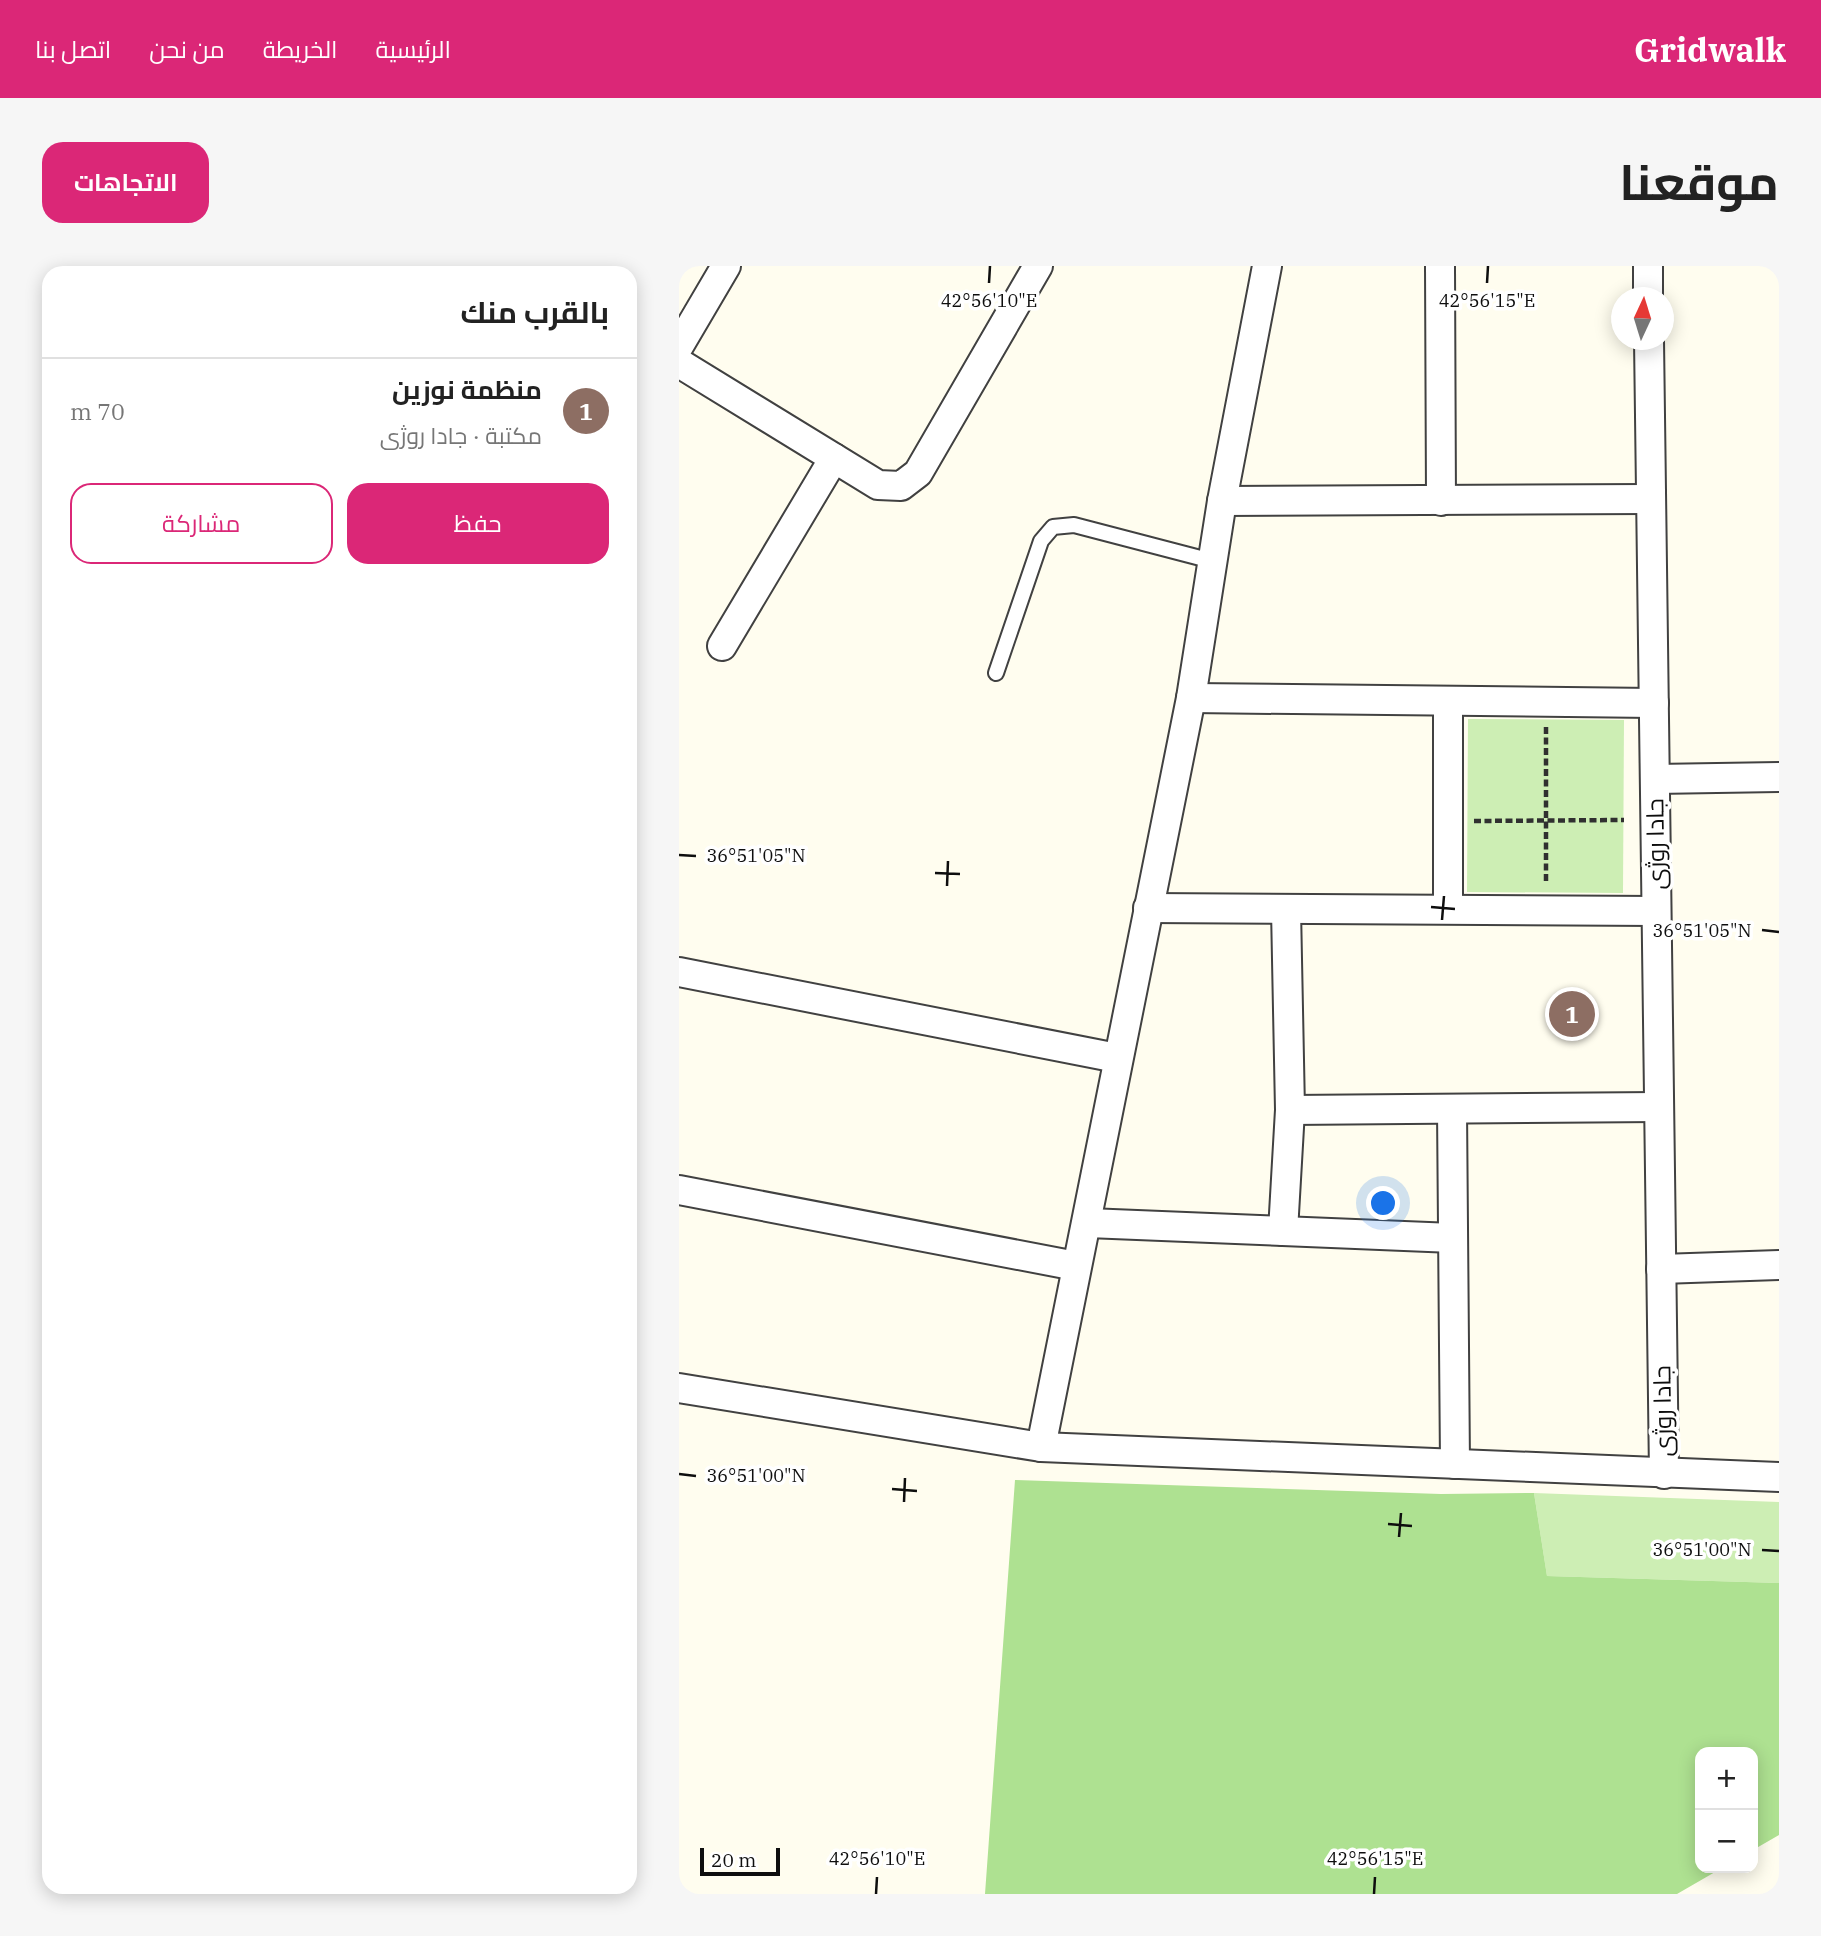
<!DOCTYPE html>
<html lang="ar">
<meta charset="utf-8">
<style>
:root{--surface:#fff;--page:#f6f6f6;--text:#222;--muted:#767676;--line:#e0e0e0;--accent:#db2777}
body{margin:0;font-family:"IBM Plex Serif",Cairo,serif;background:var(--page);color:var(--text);direction:rtl}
.controls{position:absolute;right:21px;bottom:21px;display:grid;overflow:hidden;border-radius:14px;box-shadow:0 4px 18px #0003}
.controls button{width:63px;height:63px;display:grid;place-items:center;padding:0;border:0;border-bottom:2px solid var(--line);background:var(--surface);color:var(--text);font:35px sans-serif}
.compass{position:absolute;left:932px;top:21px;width:63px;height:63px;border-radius:50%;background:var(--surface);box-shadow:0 4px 18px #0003;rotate:4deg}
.scale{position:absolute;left:21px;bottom:18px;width:80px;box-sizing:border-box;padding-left:7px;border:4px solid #0e0e0e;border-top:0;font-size:19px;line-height:24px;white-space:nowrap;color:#0e0e0e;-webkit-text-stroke:5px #fff;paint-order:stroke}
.you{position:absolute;left:705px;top:938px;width:24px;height:24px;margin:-18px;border:5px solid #fff;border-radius:50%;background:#1a73e8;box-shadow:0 0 0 10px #1a73e833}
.badge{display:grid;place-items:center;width:46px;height:46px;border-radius:50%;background:var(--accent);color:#fff;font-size:23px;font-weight:700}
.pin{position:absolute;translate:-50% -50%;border:4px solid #fff;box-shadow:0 2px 7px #0006}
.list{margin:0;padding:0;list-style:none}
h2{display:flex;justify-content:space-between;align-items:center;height:91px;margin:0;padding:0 28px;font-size:30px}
h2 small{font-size:23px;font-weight:400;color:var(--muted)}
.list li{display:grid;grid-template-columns:46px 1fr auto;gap:21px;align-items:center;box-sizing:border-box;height:105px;padding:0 28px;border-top:2px solid var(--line)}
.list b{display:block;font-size:26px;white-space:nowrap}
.list p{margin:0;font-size:23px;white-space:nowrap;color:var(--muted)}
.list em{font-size:23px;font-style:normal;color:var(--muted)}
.actions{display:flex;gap:14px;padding:21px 28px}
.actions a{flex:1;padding:16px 0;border:2px solid var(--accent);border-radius:21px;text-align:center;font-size:24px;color:var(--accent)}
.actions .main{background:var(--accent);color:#fff}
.map{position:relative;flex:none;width:1100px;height:1628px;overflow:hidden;direction:ltr;border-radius:21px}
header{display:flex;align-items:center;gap:42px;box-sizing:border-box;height:98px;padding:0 35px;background:var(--accent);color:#fff}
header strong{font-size:33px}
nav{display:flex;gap:38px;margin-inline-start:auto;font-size:24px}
.intro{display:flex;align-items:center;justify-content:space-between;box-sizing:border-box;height:168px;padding:0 42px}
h1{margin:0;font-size:49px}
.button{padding:18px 32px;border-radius:21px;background:var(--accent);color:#fff;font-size:24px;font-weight:700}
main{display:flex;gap:42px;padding:0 42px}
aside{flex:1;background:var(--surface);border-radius:21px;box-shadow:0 4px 18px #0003}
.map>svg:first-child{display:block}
.green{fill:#cdeeb4}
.forest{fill:#aee191}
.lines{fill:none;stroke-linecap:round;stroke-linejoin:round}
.lane-casing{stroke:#414141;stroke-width:18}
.street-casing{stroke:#414141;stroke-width:32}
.path{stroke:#303030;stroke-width:4.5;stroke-dasharray:7 3.5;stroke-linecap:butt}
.lane{stroke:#fff;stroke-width:14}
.street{stroke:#fff;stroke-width:28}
.ticks{fill:none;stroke:#0e0e0e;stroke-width:2.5}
.labels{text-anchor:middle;stroke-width:7;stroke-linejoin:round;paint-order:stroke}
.street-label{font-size:24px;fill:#0e0e0e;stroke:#fff}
.ticks-label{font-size:18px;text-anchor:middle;fill:#0e0e0e;stroke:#fff;stroke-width:7;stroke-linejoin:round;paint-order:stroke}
</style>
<header>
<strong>Gridwalk</strong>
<nav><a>الرئيسية</a><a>الخريطة</a><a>من نحن</a><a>اتصل بنا</a></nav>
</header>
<div class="intro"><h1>موقعنا</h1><a class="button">الاتجاهات</a></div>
<main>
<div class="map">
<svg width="1100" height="1628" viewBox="0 0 1100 1628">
<rect width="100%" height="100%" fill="#fffdef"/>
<!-- green -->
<g class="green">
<path d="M789 453 945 454 944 627 788 626Z"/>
<path d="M855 1227 1100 1236V1317L868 1310Z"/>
</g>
<!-- forest -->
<path class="forest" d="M336 1214 762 1228 855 1227 868 1310 1100 1317V1569L1074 1584V1486H1021V1602H1043L998 1628H306Z"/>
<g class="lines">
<defs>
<path id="lane" d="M317 407 362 275 374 261 395 259 533 295"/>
<g id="street">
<path d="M761 0 762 235"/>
<path d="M969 0V32"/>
<path d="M970 74 985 1208"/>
<path d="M0 80 47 0"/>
<path d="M0 97 199 219 222 220 239 207 359 0"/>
<path d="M543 235 971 233"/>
<path d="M43 380 155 192"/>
<path d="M512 432 975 437"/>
<path d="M976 513 1100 511"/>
<path d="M469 642 977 645"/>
<path d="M769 643V435"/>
<path d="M0 706 438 792"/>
<path d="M773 843 776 1198"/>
<path d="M611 844 980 841"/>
<path d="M0 924 397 1000"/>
<path d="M409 957 774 972"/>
<path d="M604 965 611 844 607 643"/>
<path d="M982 1003 1100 999"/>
<path d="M0 1122 362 1181 1100 1211"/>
<path d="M362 1181 512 432 543 235 588 0"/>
</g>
</defs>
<!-- lane casing -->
<use href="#lane" class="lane-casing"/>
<!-- street casing -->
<use href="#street" class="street-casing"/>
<!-- path -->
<g class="path">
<path d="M867 461V617"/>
<path d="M795 555 945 554"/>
</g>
<!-- lane -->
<use href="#lane" class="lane"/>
<!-- street -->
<use href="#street" class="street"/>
</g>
<!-- ticks -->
<path class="ticks" d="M310 17 311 0M808 17 809 0M0 589 17 590M256 607 281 608M268 620 269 595M752 641 776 643M763 654 765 630M1083 664 1100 666M0 1208 17 1210M213 1223 238 1225M225 1236 226 1212M709 1258 733 1260M720 1271 722 1247M1083 1284 1100 1285M197 1628 198 1611M695 1628 696 1611"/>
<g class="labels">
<!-- street labels -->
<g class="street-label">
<text transform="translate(977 578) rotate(-91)" y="8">جادا روژی</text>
<text transform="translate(984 1145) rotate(-91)" y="8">جادا روژی</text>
</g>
</g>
<g class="ticks-label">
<text x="310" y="41">42°56'10"E</text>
<text x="808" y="41">42°56'15"E</text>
<text x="77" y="596">36°51'05"N</text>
<text x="1023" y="671">36°51'05"N</text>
<text x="77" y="1216">36°51'00"N</text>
<text x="1023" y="1290">36°51'00"N</text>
<text x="198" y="1599">42°56'10"E</text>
<text x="696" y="1599">42°56'15"E</text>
</g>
</svg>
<div class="controls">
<button>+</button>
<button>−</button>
</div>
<svg class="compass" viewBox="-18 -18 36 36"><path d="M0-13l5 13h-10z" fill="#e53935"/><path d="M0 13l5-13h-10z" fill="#767676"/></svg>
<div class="scale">20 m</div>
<div class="you"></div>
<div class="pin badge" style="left:893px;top:748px;background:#8d6e63">1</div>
</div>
<aside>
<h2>بالقرب منك<small></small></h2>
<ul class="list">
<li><span class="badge" style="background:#8d6e63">1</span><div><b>منظمة نوزين</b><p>مكتبة · جادا روژی</p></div><em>70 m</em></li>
</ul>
<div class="actions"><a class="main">حفظ</a><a>مشاركة</a></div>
</aside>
</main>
